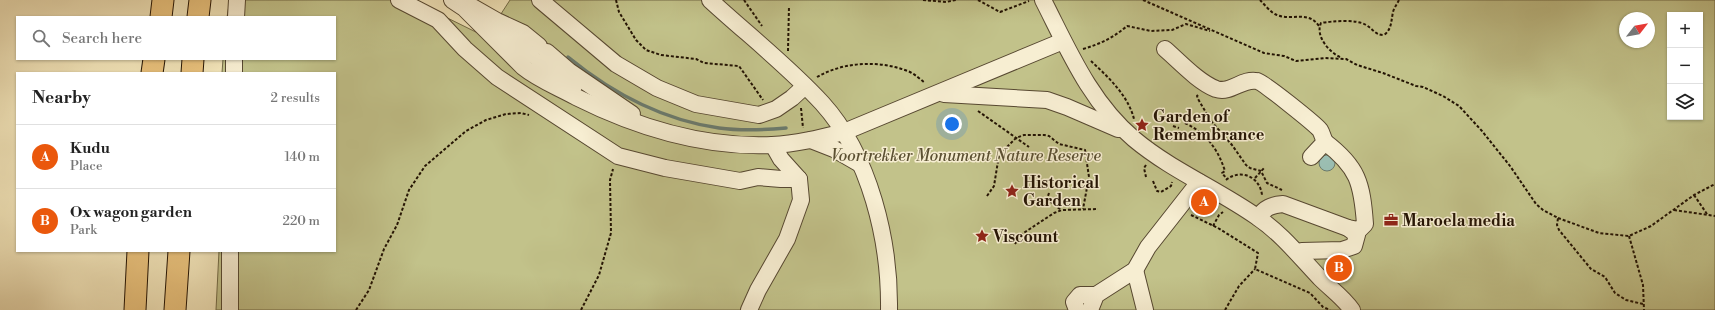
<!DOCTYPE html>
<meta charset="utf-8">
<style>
:root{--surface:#fff;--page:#f6f6f6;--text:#222;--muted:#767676;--line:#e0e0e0;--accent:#ea580c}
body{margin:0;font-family:"Libre Bodoni",serif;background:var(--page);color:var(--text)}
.controls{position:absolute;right:12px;top:12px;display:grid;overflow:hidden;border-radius:0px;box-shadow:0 1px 3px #0004}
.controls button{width:36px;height:36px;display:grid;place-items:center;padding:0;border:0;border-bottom:1px solid var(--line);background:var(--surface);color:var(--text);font:20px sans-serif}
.compass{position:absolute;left:1619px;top:12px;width:36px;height:36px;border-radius:50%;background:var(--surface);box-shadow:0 1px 3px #0004;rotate:59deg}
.you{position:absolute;left:952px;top:124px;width:14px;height:14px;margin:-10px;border:3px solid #fff;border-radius:50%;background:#1a73e8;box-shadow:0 0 0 6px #1a73e833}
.badge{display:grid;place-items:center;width:26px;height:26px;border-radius:50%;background:var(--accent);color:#fff;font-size:13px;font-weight:700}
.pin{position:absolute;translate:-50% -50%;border:2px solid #fff;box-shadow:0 1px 4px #0006}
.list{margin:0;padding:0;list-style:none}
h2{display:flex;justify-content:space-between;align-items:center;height:52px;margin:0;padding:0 16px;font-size:17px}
h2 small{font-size:13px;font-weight:400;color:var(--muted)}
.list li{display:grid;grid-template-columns:26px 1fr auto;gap:12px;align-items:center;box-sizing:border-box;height:64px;padding:0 16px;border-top:1px solid var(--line)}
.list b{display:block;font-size:15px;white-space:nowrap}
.list p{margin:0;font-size:13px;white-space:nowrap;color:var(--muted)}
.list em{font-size:13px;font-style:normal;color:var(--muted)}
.icon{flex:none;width:22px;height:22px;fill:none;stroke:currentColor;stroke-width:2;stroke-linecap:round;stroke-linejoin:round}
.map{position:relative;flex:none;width:1715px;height:310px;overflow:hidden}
.search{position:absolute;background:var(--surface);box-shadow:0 1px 3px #0004;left:16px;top:16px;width:320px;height:44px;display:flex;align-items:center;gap:10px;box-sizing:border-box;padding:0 14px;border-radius:0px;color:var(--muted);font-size:15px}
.panel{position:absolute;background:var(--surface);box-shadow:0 1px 3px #0004;left:16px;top:72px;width:320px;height:180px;border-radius:0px}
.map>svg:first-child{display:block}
.green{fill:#c2c28a;stroke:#726a46;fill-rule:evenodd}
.water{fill:#9bbfb3;stroke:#6b7a6d}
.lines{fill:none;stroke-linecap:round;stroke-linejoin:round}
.stream{stroke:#6b7a6d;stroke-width:3.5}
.minor-casing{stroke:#574831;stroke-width:18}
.major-casing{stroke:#231303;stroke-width:23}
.path{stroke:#231303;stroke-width:2;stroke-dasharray:3 2;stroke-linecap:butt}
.minor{stroke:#f7eed2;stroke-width:16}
.major{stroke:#e9c27d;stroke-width:21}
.labels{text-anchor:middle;stroke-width:3;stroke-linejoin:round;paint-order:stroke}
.poi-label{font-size:16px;font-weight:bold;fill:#231303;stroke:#f7eed2;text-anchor:start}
.park-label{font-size:16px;font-style:italic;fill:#5b5032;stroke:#f7eed2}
</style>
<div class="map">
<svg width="1715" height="310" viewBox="0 0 1715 310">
<rect width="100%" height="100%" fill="#f2e5ba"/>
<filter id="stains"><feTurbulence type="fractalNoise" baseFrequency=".005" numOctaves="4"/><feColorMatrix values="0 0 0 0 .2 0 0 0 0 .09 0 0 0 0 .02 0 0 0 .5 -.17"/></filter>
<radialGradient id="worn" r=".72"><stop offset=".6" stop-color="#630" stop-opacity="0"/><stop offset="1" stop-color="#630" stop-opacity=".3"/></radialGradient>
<!-- green -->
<path class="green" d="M230 0H411L486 37 510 0H1715V310H216L219 251H335V73H222L223 59H335V17H227ZM1670 15H1700V117H1670ZM1625 18H1649V42H1625Z"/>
<!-- water -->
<circle class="water" cx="1327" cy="163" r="8"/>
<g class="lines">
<!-- stream -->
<path class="stream" d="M568 57C612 93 662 120 719 128 741 131 764 130 786 128"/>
<defs>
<g id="minor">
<path d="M399 0 438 20 465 49 497 77 618 156 665 168 740 181 758 177 781 179H799"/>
<path d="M452 0 464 8 523 67C539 80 558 87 576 97 636 127 704 148 772 145 796 144 820 138 844 132L1063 41"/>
<path d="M540 0 616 64 657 88 696 104 759 115 776 109 792 98 805 86"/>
<path d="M710 0C747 34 788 66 822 103 870 156 890 241 889 310"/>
<path d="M1043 0C1068 49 1090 102 1134 139 1171 170 1217 189 1257 217 1281 233 1300 257 1320 278 1331 289 1343 297 1352 310"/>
<path d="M469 5 497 21 523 33 539 46"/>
<path d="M236 17 237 0"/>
<path d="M499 24 517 44 531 55"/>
<path d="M1165 49C1179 61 1198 82 1216 89 1231 94 1242 78 1257 81 1263 82 1315 124 1320 130 1322 133 1323 138 1325 142L1311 157"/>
<path d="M547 52 569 71 632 114"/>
<path d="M539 62 574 86"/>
<path d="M234 73V59"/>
<path d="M944 94 1047 100 1067 107 1118 129"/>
<path d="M811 140 834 149 860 164"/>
<path d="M1258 217C1265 208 1271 205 1283 204L1348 228 1359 230 1365 224C1362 183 1358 167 1325 142"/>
<path d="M1298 253 1302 251 1342 250 1354 246 1357 235 1348 228"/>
<path d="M1135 270 1145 310"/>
<path d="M230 310V251"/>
<path d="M749 310 758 290 787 239 801 200 799 179 781 159 773 145"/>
<path d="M1077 310 1074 302 1080 295H1096"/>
<path d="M1090 310 1096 295 1135 270 1148 247 1199 182"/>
</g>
<g id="major">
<path d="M161 17 163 0"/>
<path d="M198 17 200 0"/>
<path d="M152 73 154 59"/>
<path d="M192 73 193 59"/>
<path d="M135 310 138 251"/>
<path d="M175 310 179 251"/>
</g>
</defs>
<!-- minor casing -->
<use href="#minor" class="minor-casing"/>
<!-- major casing -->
<use href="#major" class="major-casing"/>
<!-- path -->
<g class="path">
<path d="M616 0 619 12 636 40 646 50 661 55 696 59 704 63 739 66 763 100"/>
<path d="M744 0 762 26"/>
<path d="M923 0 946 2 956 0"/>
<path d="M978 0 1000 12 1029 1"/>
<path d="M1143 0 1264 53 1284 56 1296 61 1325 58 1346 59 1357 65 1383 73 1416 86 1423 87 1443 96 1459 106 1482 131 1510 166 1536 204 1543 210 1558 218 1557 225 1559 230 1591 269 1605 277 1615 293 1626 300 1643 304"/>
<path d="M1260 0C1265 5 1271 13 1277 15 1292 21 1308 10 1319 26"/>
<path d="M1083 49C1100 44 1113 38 1127 26L1151 31 1172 30 1186 24 1210 31"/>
<path d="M788 51 789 6"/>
<path d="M1340 57C1329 52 1315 36 1321 23 1332 21 1357 19 1366 25 1373 29 1375 35 1384 35 1392 29 1391 21 1393 12 1394 8 1397 4 1399 0"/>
<path d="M1091 61C1108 77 1128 95 1134 119"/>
<path d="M817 77C845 61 881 60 910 72 916 75 921 80 925 83"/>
<path d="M1198 95 1197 96 1198 99 1211 121 1232 145 1246 165 1250 168 1261 171 1267 183 1282 190"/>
<path d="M801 108 803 128"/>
<path d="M978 111 1029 147"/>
<path d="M1185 123C1206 133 1218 149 1225 171L1222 173 1227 179"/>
<path d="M1173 126 1179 128"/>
<path d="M1146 165 1144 168 1146 177"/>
<path d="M1255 178 1265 167"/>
<path d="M1226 180C1241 168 1260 177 1262 195"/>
<path d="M1153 181 1157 191 1161 192 1171 186 1172 182"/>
<path d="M1049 193 1047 199 1061 210"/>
<path d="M1694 195 1707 214"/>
<path d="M987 196 994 186 999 155 1016 138 1024 135H1044L1049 136 1059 144 1085 150 1089 177 1083 209"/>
<path d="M1674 210 1715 216"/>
<path d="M1191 215 1218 228 1258 253 1255 269 1310 293 1323 307 1330 310"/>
<path d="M1558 218 1599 233 1629 236 1651 226 1694 195 1715 184"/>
<path d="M1213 226 1219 215 1223 212"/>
<path d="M1629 236 1643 285 1644 310"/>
<path d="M1015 244 1022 234 1054 213 1062 210 1098 209"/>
<path d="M356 310 369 290 384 249 397 225 409 190 425 166 466 131 486 120 506 114 521 113 529 115"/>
<path d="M581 310 599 275 611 233 610 180 613 169"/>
<path d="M1225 310 1239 286 1255 269"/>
</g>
<!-- minor -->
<use href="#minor" class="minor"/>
<!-- major -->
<use href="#major" class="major"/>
</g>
<!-- icons -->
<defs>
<symbol id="sight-bare" viewBox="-9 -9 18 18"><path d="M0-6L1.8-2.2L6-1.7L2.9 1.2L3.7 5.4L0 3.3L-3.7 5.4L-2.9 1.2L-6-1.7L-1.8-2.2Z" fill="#8f2418" stroke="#f7eed2" stroke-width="2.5" paint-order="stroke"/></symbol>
<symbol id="office-bare" viewBox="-9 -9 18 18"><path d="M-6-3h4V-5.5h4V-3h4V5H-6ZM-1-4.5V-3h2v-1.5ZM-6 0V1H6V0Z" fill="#8f2418" stroke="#f7eed2" stroke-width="2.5" paint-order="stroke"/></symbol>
</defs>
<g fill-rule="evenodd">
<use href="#sight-bare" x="1132" y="115" width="20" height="20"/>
<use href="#sight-bare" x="1002" y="181" width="20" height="20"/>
<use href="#office-bare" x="1381" y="210" width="20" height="20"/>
<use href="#sight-bare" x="972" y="226" width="20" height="20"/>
</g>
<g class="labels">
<!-- poi labels -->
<g class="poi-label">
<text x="1153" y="122">Garden of<tspan x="1153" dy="18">Remembrance</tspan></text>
<text x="1023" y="188">Historical<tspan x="1023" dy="18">Garden</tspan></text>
<text x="1402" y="226">Maroela media</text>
<text x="993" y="242">Viscount</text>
</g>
<!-- park labels -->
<g class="park-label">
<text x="966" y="161">Voortrekker Monument Nature Reserve</text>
</g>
</g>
<rect width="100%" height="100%" filter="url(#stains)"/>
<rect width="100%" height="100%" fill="url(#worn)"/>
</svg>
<div class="controls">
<button>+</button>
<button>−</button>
<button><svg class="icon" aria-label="layers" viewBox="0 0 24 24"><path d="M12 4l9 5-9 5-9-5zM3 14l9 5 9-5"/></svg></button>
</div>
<svg class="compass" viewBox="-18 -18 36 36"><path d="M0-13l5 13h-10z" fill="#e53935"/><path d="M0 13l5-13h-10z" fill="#767676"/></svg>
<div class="you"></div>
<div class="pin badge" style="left:1204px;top:202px">A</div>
<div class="pin badge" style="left:1339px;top:268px">B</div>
<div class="search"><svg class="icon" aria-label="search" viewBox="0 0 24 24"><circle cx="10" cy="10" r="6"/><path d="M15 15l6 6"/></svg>Search here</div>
<section class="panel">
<h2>Nearby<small>2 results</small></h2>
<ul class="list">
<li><span class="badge">A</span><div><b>Kudu</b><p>Place</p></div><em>140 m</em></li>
<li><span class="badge">B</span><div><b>Ox wagon garden</b><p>Park</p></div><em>220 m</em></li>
</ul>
</section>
</div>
